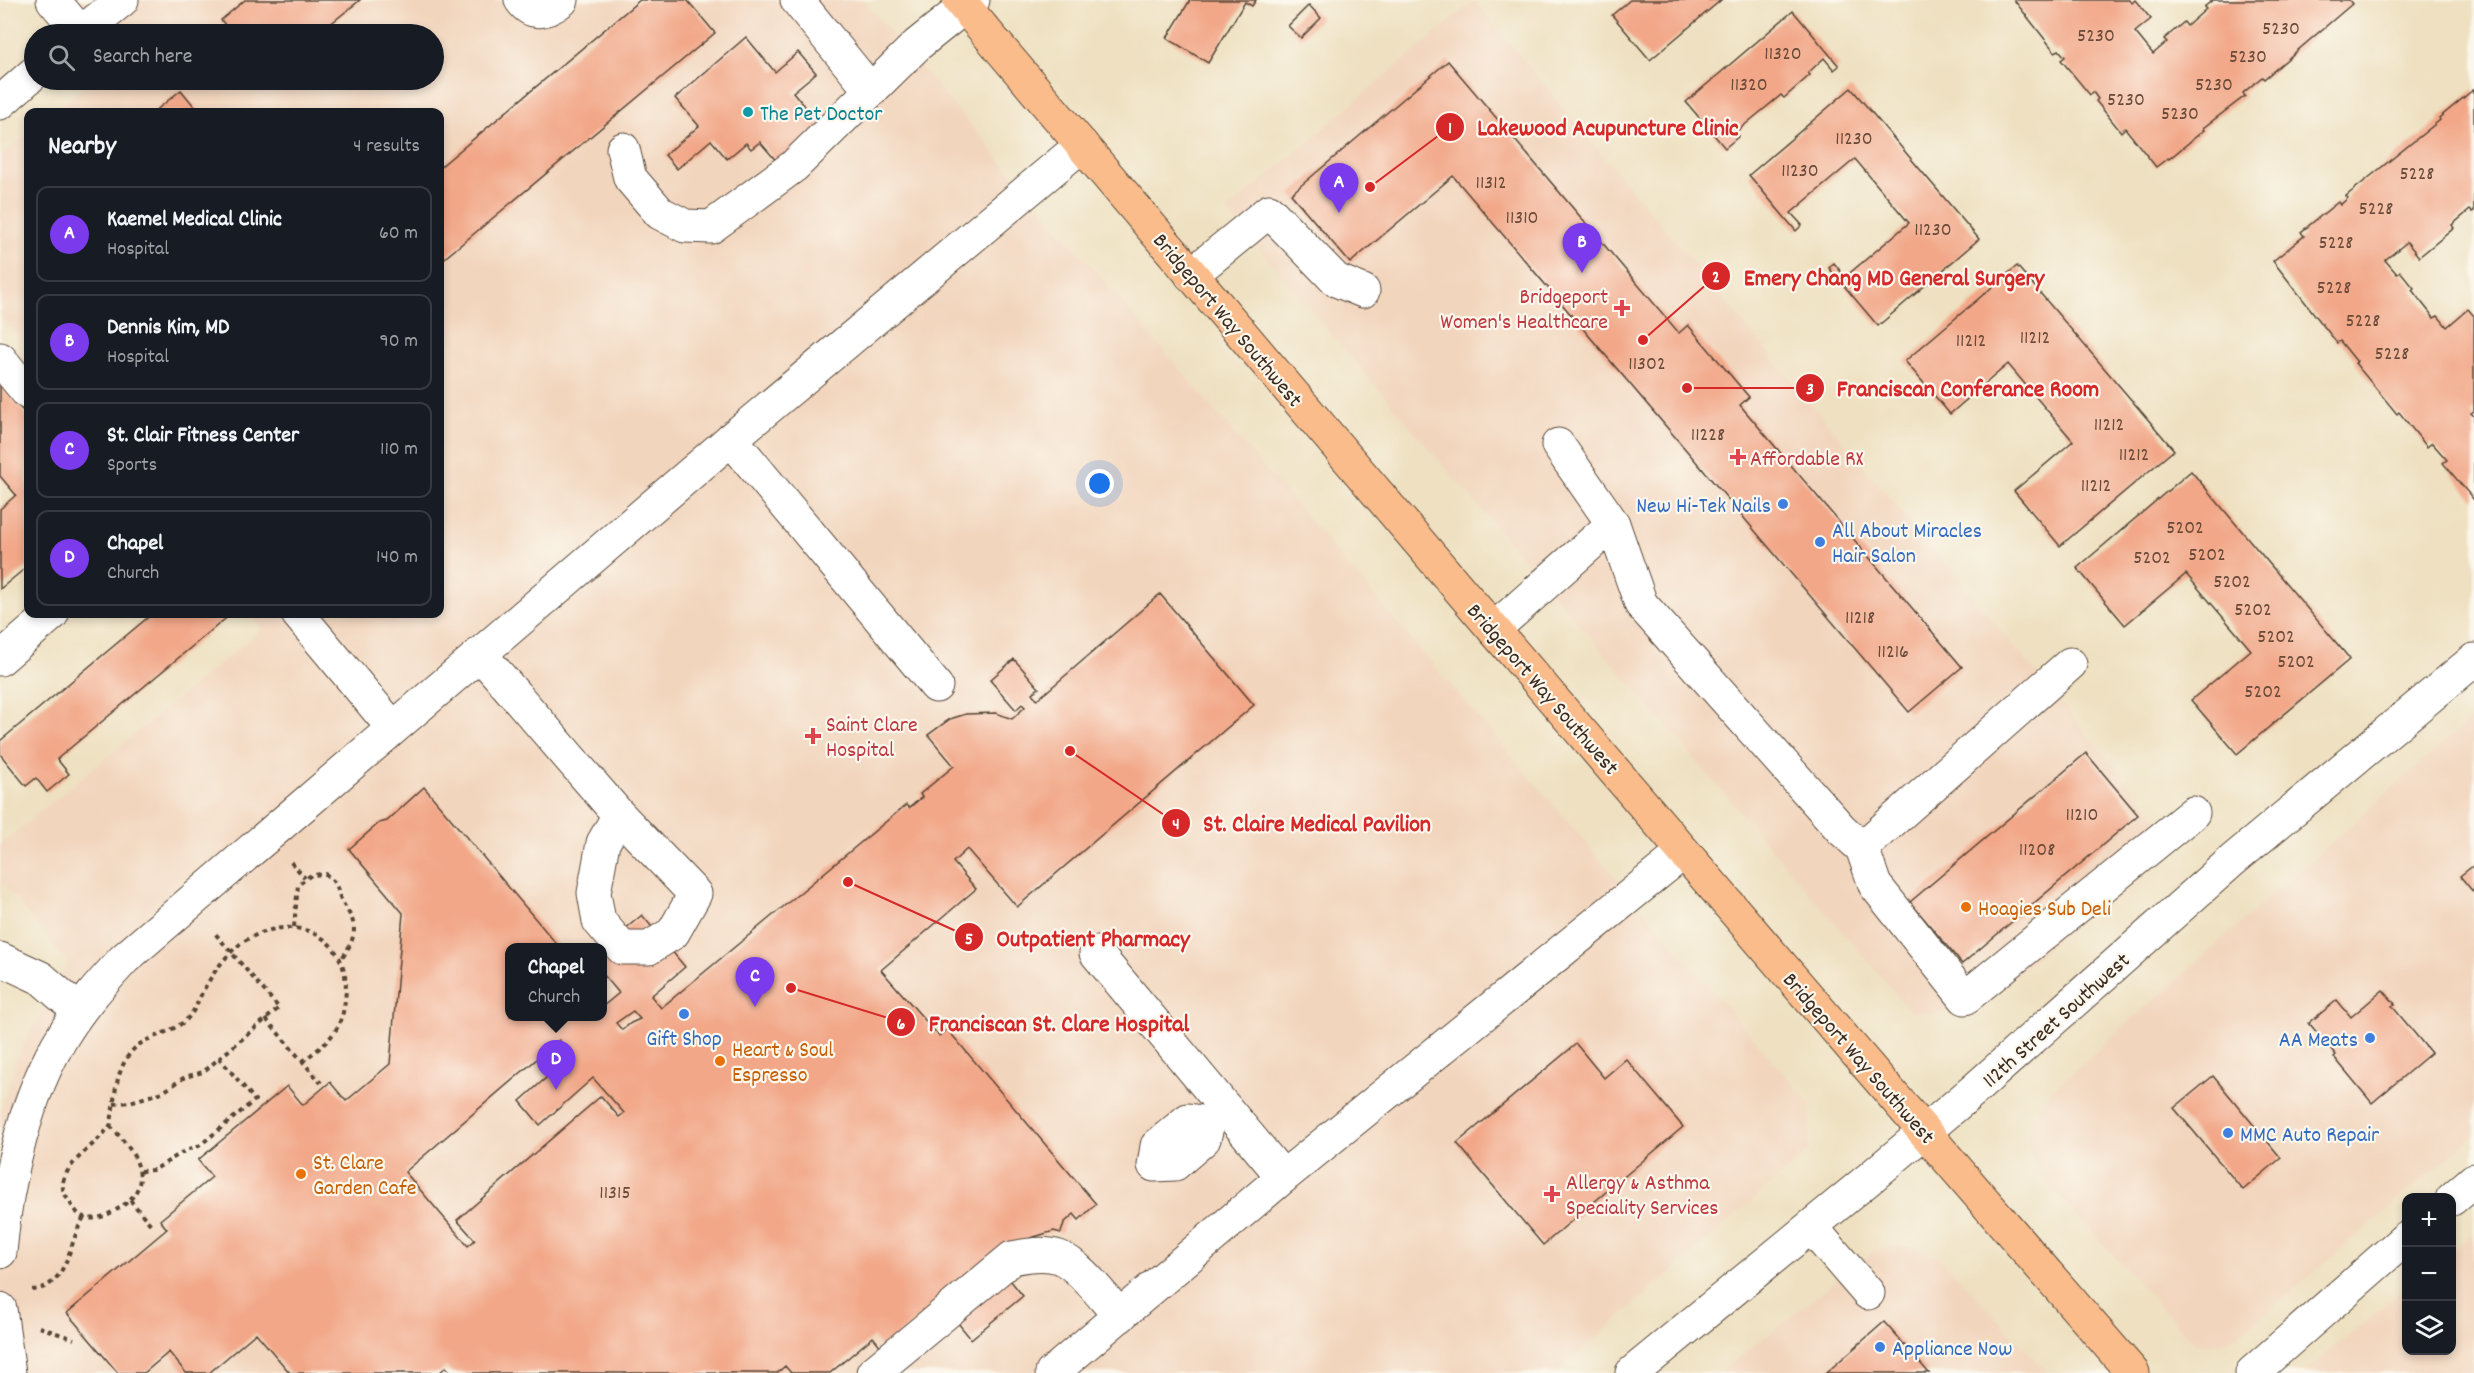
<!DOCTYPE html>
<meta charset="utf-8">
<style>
:root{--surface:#171b24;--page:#20242c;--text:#f1f3f6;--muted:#9ea1a6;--line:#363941;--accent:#7c3aed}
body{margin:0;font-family:Dekko,sans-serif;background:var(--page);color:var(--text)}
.controls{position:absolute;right:18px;bottom:18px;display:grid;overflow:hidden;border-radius:12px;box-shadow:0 3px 9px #0003}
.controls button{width:54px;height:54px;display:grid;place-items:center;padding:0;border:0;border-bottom:2px solid var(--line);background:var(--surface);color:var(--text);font:30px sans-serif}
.you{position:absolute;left:1100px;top:484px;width:21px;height:21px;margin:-15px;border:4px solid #fff;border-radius:50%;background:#1a73e8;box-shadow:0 0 0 9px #1a73e833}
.badge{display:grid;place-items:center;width:39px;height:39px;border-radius:50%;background:var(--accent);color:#fff;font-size:20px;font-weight:700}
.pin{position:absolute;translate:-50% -50px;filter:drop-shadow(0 2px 3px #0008)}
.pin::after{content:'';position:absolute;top:32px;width:21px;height:18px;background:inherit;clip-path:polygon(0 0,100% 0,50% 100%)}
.popup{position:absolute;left:505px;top:943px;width:102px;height:78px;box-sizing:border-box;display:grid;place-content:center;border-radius:12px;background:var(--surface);filter:drop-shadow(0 2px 4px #0005);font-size:20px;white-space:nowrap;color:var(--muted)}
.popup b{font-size:22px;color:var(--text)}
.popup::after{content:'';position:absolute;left:50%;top:100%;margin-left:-12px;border:12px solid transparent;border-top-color:var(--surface)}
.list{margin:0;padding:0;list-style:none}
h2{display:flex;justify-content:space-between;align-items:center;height:78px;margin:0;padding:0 24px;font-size:26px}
h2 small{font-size:20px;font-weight:400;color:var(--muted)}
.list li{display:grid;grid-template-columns:39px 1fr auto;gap:18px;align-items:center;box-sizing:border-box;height:96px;margin:0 12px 12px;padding:0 12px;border:2px solid var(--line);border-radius:12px}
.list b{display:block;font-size:22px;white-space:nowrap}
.list p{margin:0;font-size:20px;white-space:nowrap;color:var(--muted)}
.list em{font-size:20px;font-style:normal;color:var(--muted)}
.icon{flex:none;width:33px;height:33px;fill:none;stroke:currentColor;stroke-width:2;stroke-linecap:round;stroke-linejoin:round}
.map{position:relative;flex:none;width:2474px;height:1373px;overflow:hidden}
.search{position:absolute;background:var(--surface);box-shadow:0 3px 9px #0003;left:24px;top:24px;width:420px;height:66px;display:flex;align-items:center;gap:15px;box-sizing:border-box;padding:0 21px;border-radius:33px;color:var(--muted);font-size:22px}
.panel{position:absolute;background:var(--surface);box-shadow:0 3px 9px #0003;left:24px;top:108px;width:420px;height:510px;border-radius:12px}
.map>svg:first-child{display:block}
.built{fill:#f2d5bd;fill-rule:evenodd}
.building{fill:#f2a788;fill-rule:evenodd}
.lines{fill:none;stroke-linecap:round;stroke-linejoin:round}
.minor-casing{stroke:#564536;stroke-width:35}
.major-casing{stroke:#564536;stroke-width:35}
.path{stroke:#564536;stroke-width:4;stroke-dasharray:4.5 4.5;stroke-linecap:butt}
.minor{stroke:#fff;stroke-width:33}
.major{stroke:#fabc8b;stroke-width:33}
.culture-dot{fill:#0f9aa8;stroke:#fbf7ec;stroke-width:2}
.health-dot{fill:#e0444e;stroke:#fbf7ec;stroke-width:2}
.shop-dot{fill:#3f7fe0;stroke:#fbf7ec;stroke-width:2}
.food-dot{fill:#e8710a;stroke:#fbf7ec;stroke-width:2}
.labels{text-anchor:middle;stroke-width:4.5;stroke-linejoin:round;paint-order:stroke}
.number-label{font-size:20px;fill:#694938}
.culture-label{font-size:22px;fill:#0d838f;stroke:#fbf7ec;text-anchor:start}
.health-label{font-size:22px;fill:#be3a42;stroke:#fbf7ec;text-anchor:start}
.street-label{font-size:22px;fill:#3b2a1e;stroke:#fbf7ec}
.shop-label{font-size:22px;fill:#366cbe;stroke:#fbf7ec;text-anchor:start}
.food-label{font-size:22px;fill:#c56008;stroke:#fbf7ec;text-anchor:start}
.leader{fill:none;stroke:#d62828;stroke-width:2}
.callout-dot{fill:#d62828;stroke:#fbf7ec;stroke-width:2}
.mark-label{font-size:18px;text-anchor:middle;font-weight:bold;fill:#fff}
.callout-label{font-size:24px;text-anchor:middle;font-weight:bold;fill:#d62828;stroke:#fbf7ec;stroke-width:4.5;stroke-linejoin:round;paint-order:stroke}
</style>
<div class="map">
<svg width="2474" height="1373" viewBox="0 0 2474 1373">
<rect width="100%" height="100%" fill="#fbf7ec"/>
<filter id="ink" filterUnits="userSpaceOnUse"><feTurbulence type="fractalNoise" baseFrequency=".0167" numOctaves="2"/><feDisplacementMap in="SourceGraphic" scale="12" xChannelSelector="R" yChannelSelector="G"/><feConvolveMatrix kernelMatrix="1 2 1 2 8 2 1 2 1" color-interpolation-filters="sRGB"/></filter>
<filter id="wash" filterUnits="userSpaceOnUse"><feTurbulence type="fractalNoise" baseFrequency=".008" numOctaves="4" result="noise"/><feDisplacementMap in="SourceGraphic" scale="24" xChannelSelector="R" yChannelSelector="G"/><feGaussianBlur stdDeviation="1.35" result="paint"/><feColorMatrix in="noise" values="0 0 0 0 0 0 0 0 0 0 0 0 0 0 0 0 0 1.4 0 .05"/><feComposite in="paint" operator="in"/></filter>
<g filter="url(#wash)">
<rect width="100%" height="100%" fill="#eee0c0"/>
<!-- built -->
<g class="built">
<path d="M47 0H863L1810 1104 1809 1151 1556 1373H0V1113L16 1059 68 963 0 880V845L262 629 250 614H440V112H53L92 80H434V34H76ZM510 948H602V1016H510Z"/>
<path d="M1474 1 2175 839 1972 1012 1912 1013 1226 211Z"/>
<path d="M28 133V349L0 315V157Z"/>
<path d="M2474 716V1136L2261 1317 2231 1339 2212 1344 2196 1343 2187 1336 2039 1174 2027 1145 2028 1132 2033 1114 2048 1094Z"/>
<path d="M2474 1232V1373H2303L2406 1288V1350H2452V1251Z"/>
<path d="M1892 1247H1910L1928 1252 1944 1262 2048 1373H1720L1873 1252Z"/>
</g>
<g id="blocks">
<!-- building -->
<g class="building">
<path d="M245 0H360L318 34H233L221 20Z"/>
<path d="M640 0H687L715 33 440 262V167Z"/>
<path d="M1190 0H1256L1252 6 1245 2 1208 63 1167 38Z"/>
<path d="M1630 0H1721L1650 60 1612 15Z"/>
<path d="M2014 0H2129L2132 3 2135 0 2151 19 2135 32 2153 54 2167 42 2164 39 2184 22 2187 26 2206 9 2204 7 2213 0H2349L2352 4 2264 79 2262 77 2243 93 2245 96 2203 128 2204 130 2169 159 2168 158 2156 167 2125 128 2121 132 2096 101 2098 99 2093 92 2090 95 2061 60 2065 57 2059 50 2055 52Z"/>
<path d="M1309 5 1321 18 1301 38 1288 26Z"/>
<path d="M1793 11 1839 66 1834 70 1824 58 1808 73 1810 75 1784 98 1781 95 1736 132 1739 136 1725 148 1686 102Z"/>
<path d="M746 37 775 72 798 52 816 73 793 92 822 127 779 164 760 142 751 149 746 143 727 159 711 140 677 169 665 155 699 126 675 98Z"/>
<path d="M1448 61 1679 333 1688 325 1749 397 1740 405 1962 667 1909 712 1453 176 1350 263 1291 194Z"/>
<path d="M1851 88 1979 239 1878 326 1829 268 1834 263 1845 277 1909 223 1855 159 1791 213 1802 225 1796 231 1749 175Z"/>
<path d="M2474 89V211L2472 212 2470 210 2452 225 2454 228 2419 257 2407 242 2385 260 2397 274 2400 271 2414 288 2412 290 2434 318 2438 316 2447 327 2468 309 2474 316V411L2471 413 2474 416V500L2443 463 2447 460 2432 443 2427 447 2399 412 2397 414 2355 363 2357 362 2340 341 2337 343 2273 261 2304 236 2301 232 2338 202 2340 205 2348 198 2346 196 2440 120 2439 118Z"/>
<path d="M181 90 199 112H154Z"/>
<path d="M2017 266 2174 450 2060 546 2014 491 2073 441 2008 364 1950 414 1905 361Z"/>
<path d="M0 383 28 417V566L0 589V509L16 495 0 476Z"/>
<path d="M2191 471 2350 659 2237 754 2191 700 2251 650 2186 574 2125 625 2077 568Z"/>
<path d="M1160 594 1254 705 1017 907 967 849 953 862 976 889 881 970 939 1036 947 1029 1096 1204 1079 1220 1074 1214 1064 1223 1061 1233 1054 1231 1024 1240 993 1259 1023 1296 971 1339 940 1301 882 1348 873 1337 830 1373H791L785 1366 777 1373H452L446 1367 439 1373H290L256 1333 209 1373H186L169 1352 144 1373H118L67 1313 167 1229 160 1220 212 1177 198 1160 287 1086 303 1105 330 1082 346 1101 390 1064 403 913 349 849 379 823 387 821 424 787 560 948H510V1016H602V1007L619 993 602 973V948L642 915 685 967 651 996 661 1008 906 805 909 808 922 797 920 794 954 766 928 735 950 719 966 714 996 713 1012 719 1025 707 1022 704 1016 710 990 680 1014 659 1039 688 1032 693 1037 700ZM633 1011 640 1019 631 1023 622 1030 616 1023ZM559 1040 572 1055 520 1101 540 1125 593 1078 624 1113 619 1117 601 1096 457 1220 475 1240 468 1246 405 1172Z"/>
<path d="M152 614H231L57 759 69 774 47 792 36 778 26 786 0 754V741Z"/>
<path d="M2086 753 2138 815 1962 964 1910 902Z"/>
<path d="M2474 865V893L2460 876Z"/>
<path d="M2383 990 2395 1004 2392 1006 2431 1053 2372 1103 2334 1057 2336 1055 2309 1023 2337 1000 2351 1017Z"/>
<path d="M1576 1044 1604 1078 1626 1059 1683 1127 1543 1245 1457 1143Z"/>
<path d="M2213 1076 2281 1158 2243 1190 2174 1108Z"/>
<path d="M1884 1322 1929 1373H1826Z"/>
</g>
</g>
</g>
<g filter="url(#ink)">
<use href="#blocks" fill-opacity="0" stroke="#564536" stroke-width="1.5"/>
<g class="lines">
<defs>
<g id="minor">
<path d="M53 0 81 33"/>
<path d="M521 0C533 17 548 11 562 0"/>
<path d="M797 0 871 91"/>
<path d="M79 34 122 0"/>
<path d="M0 103 34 73"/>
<path d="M623 149 630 178 660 213 685 226 711 227 794 166 917 45 973 0"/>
<path d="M1191 275 1269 211 1336 280 1363 291"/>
<path d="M0 359 28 393"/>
<path d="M731 439 936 686"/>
<path d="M1558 445 1613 524 1641 604 1841 829 1862 848 1875 885 1965 998 2193 813"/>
<path d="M298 614 393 728"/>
<path d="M1494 629 1613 524"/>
<path d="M480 654 619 815 695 894 673 933 649 948H622L599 921 594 893 603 843 619 815"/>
<path d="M0 659 52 614"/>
<path d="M1862 848 2070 664"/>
<path d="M1096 953 1283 1177"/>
<path d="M0 959 41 978 79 1011"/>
<path d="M1208 1123 1188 1120 1157 1146 1154 1165 1175 1164 1204 1139 1208 1123 1225 1108"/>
<path d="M2452 1199 2474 1180"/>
<path d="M1811 1227 1868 1293"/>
<path d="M0 1252C6 1181 26 1094 64 1034 81 1006 102 983 124 959L731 439 1082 145"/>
<path d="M0 1309 9 1373"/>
<path d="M873 1373 1012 1258C1027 1255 1044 1252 1059 1257 1080 1265 1104 1299 1120 1316"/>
<path d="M1052 1373 1283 1177 1684 852"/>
<path d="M1632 1373 1870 1178 1974 1090 2233 860 2474 660"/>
<path d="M2252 1373 2406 1238"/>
</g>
<path id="major" d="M959 0C1348 460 1738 918 2133 1373"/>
</defs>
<!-- minor casing -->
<use href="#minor" class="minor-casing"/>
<!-- major casing -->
<use href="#major" class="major-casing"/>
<!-- path -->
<g class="path">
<path d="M291 862 305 878"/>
<path d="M294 927 298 885 311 875 325 874C335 881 337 886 340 897 343 905 349 912 352 919 358 935 349 947 341 960"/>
<path d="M266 1019 321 1083"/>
<path d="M114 1104 130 1102 163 1092 185 1077 203 1072 279 1008 213 931"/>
<path d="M110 1126C137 1153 159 1187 114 1211 105 1216 94 1221 84 1217 77 1215 73 1207 69 1201 64 1194 61 1188 64 1179 70 1159 100 1142 111 1124 115 1094 116 1054 147 1040 160 1034 177 1029 187 1019 195 1011 198 1001 203 991 213 973 226 954 243 942 294 909 354 936 345 1000 344 1012 340 1025 333 1034 325 1045 313 1053 303 1061"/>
<path d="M140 1171 154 1170 186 1150 199 1146 255 1100 219 1058"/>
<path d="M130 1200 152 1226"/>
<path d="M32 1290C69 1287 68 1242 84 1217"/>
<path d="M39 1327 74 1339"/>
</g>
<!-- minor -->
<use href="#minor" class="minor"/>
<!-- major -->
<use href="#major" class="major"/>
</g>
</g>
<!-- markers -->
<circle class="culture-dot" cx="748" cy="112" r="6"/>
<g class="health-dot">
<path d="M1619 299h6v6h6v6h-6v6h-6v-6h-6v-6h6z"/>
<path d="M1735 448h6v6h6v6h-6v6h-6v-6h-6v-6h6z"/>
<path d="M810 727h6v6h6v6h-6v6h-6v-6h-6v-6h6z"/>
<path d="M1549 1185h6v6h6v6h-6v6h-6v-6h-6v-6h6z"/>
</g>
<g class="shop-dot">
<circle cx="1783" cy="504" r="6"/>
<circle cx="1820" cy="542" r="6"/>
<circle cx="684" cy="1014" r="6"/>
<circle cx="2370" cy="1038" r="6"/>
<circle cx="2228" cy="1133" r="6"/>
<circle cx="1880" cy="1347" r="6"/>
</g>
<g class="food-dot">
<circle cx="1966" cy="907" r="6"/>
<circle cx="720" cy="1061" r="6"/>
<circle cx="301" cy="1174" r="6"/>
</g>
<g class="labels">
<!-- number labels -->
<g class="number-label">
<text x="2281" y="34">5230</text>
<text x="2096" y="41">5230</text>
<text x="1783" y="59">11320</text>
<text x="2248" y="62">5230</text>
<text x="1749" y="90">11320</text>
<text x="2214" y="90">5230</text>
<text x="2126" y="105">5230</text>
<text x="2180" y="119">5230</text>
<text x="1854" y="144">11230</text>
<text x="1800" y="176">11230</text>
<text x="2417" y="179">5228</text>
<text x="1491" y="188">11312</text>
<text x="2376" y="214">5228</text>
<text x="1522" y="223">11310</text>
<text x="1933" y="235">11230</text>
<text x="2336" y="248">5228</text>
<text x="2334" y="293">5228</text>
<text x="2363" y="326">5228</text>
<text x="2035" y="343">11212</text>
<text x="1971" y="346">11212</text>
<text x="2392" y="359">5228</text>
<text x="1647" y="369">11302</text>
<text x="2109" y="430">11212</text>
<text x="1708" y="440">11228</text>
<text x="2134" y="460">11212</text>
<text x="2096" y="491">11212</text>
<text x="2185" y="533">5202</text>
<text x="2207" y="560">5202</text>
<text x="2152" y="563">5202</text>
<text x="2232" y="587">5202</text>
<text x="2253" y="615">5202</text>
<text x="1860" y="623">11218</text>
<text x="2276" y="642">5202</text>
<text x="1893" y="657">11216</text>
<text x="2296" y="667">5202</text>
<text x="2263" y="697">5202</text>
<text x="2082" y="820">11210</text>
<text x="2037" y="855">11208</text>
<text x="615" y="1198">11315</text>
</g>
<!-- culture labels -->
<g class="culture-label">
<text x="760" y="120">The Pet Doctor</text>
</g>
<!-- health labels -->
<g class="health-label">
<text x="1608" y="303" text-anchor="end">Bridgeport<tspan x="1608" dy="25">Women's Healthcare</tspan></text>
<text x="1750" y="465">Affordable RX</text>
<text x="826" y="731">Saint Clare<tspan x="826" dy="25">Hospital</tspan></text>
<text x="1566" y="1189">Allergy &amp; Asthma<tspan x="1566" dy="25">Speciality Services</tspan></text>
</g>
<!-- street labels -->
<g class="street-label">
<text transform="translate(1229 319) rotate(50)" y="8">Bridgeport Way Southwest</text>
<text transform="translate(1544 688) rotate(49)" y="8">Bridgeport Way Southwest</text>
<text transform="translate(2055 1019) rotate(-42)" y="8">112th Street Southwest</text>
<text transform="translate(1860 1057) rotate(49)" y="8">Bridgeport Way Southwest</text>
</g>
<!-- shop labels -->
<g class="shop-label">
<text x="1771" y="512" text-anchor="end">New Hi-Tek Nails</text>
<text x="1832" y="537">All About Miracles<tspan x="1832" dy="25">Hair Salon</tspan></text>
<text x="684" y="1045" text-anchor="middle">Gift Shop</text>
<text x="2358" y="1046" text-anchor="end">AA Meats</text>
<text x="2240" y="1141">MMC Auto Repair</text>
<text x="1892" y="1355">Appliance Now</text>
</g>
<!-- food labels -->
<g class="food-label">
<text x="1978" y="915">Hoagies Sub Deli</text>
<text x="732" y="1056">Heart &amp; Soul<tspan x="732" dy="25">Espresso</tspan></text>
<text x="313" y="1169">St. Clare<tspan x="313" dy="25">Garden Cafe</tspan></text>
</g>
</g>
<!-- callouts -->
<path class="leader" d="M1370 187L1450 127M1643 340L1716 276M1687 388L1810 388M1070 751L1176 823M848 882L969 937M791 988L901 1022"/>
<g class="callout-dot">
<circle cx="1370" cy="187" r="6"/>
<circle cx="1643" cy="340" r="6"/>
<circle cx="1687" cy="388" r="6"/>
<circle cx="1070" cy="751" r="6"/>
<circle cx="848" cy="882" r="6"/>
<circle cx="791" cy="988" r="6"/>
<circle cx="1450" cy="127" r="15"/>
<circle cx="1716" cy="276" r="15"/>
<circle cx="1810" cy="388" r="15"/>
<circle cx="1176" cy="823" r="15"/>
<circle cx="969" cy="937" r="15"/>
<circle cx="901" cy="1022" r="15"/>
</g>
<g class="mark-label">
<text x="1450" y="133">1</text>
<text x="1716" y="282">2</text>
<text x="1810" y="394">3</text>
<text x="1176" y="829">4</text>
<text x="969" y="944">5</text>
<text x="901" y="1029">6</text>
</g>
<g class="callout-label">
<text x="1608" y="135">Lakewood Acupuncture Clinic</text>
<text x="1894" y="285">Emery Chang MD General Surgery</text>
<text x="1968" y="396">Franciscan Conferance Room</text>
<text x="1317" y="831">St. Claire Medical Pavilion</text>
<text x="1093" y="946">Outpatient Pharmacy</text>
<text x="1059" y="1031">Franciscan St. Clare Hospital</text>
</g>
</svg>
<div class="controls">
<button>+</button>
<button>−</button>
<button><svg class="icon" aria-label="layers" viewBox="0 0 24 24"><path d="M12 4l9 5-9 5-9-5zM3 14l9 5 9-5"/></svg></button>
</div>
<div class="you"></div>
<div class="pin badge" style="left:1339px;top:213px">A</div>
<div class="pin badge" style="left:1582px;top:273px">B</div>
<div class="pin badge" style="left:755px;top:1007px">C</div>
<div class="pin badge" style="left:556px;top:1090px">D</div>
<div class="popup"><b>Chapel</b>Church</div>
<div class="search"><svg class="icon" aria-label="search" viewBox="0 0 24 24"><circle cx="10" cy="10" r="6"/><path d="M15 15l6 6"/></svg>Search here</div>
<section class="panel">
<h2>Nearby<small>4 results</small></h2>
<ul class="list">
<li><span class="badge">A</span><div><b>Kaemel Medical Clinic</b><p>Hospital</p></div><em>60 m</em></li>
<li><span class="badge">B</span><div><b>Dennis Kim, MD</b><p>Hospital</p></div><em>90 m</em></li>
<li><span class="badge">C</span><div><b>St. Clair Fitness Center</b><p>Sports</p></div><em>110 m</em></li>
<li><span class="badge">D</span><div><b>Chapel</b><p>Church</p></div><em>140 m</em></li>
</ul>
</section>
</div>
